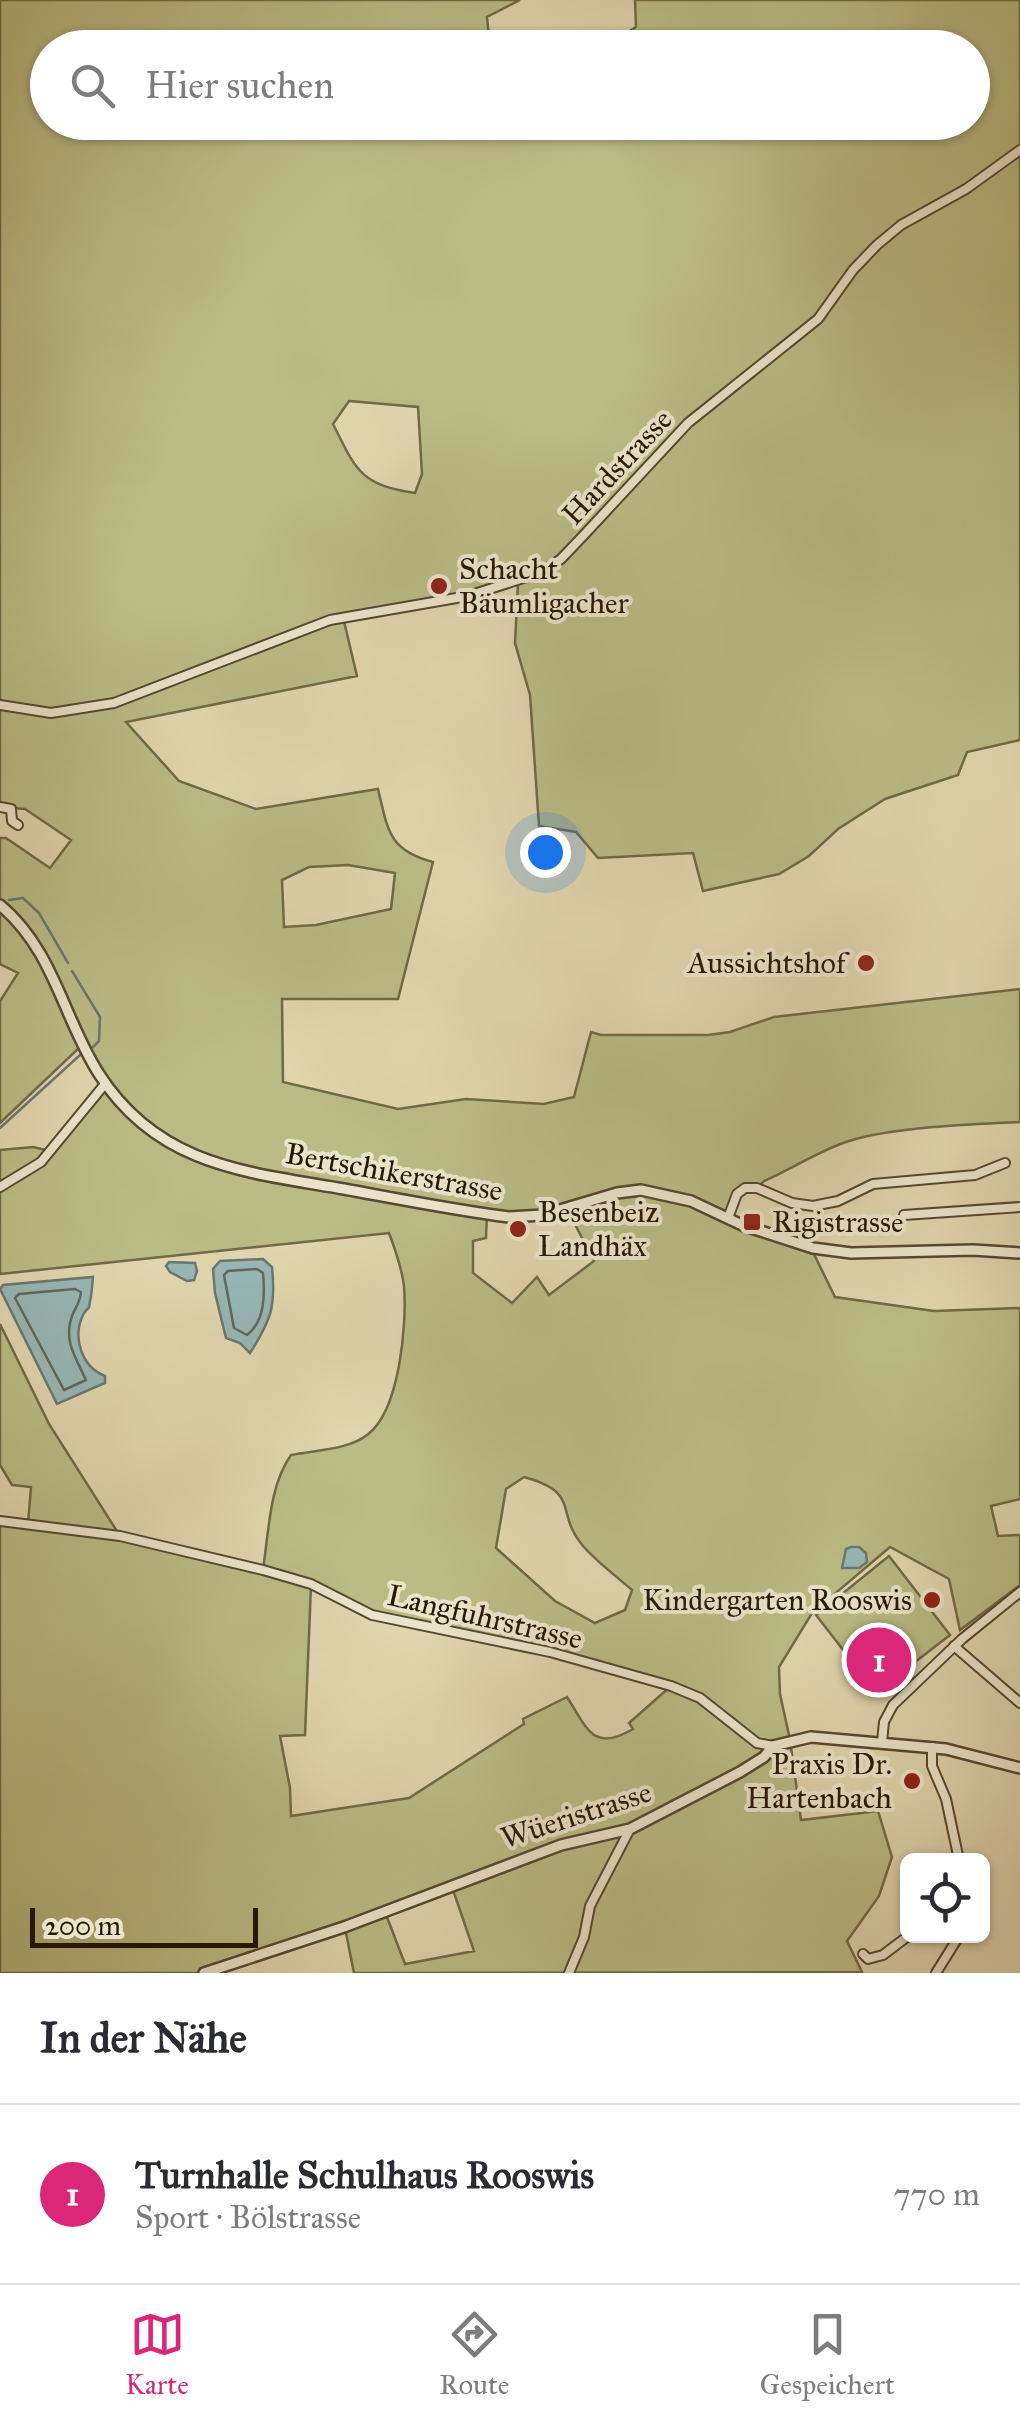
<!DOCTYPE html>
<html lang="de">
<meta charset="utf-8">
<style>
:root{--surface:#fff;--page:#f2f2f3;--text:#2b2b33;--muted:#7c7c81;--line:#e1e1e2;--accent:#db2777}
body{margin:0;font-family:"IM FELL Great Primer",serif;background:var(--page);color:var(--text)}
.controls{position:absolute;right:30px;bottom:30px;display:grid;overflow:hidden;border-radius:15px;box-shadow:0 2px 8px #0004}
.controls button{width:90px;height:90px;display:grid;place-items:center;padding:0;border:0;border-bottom:2px solid var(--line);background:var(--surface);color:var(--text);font:50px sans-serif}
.scale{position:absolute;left:30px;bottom:25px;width:228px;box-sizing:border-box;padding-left:10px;border:5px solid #281907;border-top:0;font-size:28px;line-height:35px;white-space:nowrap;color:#281907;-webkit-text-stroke:8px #ebe4ca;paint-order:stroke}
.you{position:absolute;left:545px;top:852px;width:35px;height:35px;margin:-25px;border:8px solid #fff;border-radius:50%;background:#1a73e8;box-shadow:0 0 0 15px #1a73e833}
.badge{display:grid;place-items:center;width:65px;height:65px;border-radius:50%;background:var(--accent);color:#fff;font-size:32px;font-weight:700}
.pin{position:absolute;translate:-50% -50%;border:5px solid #fff;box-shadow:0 2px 10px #0006}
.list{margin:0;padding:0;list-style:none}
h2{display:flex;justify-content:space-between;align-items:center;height:130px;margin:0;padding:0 40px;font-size:42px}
h2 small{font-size:32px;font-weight:400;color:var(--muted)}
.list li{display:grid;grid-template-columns:65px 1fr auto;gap:30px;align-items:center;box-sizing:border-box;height:180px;padding:0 40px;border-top:2px solid var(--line)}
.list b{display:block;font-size:38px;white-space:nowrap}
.list p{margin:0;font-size:32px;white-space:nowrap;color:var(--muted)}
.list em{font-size:32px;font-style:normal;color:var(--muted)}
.icon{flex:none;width:55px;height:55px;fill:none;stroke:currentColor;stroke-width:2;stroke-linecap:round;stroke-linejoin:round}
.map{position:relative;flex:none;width:1020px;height:1973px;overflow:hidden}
.search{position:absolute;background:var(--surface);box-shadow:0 2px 8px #0004;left:30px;right:30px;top:30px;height:110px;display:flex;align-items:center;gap:25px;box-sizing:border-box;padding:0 35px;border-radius:55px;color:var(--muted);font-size:38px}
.sheet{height:310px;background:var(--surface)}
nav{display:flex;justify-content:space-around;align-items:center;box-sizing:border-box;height:140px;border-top:2px solid var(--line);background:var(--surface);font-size:28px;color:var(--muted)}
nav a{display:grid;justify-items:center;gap:5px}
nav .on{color:var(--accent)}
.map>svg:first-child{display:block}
.green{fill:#babb85;stroke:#716a46;stroke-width:2.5;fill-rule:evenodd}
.water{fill:#97b6b4;stroke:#6b776f;stroke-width:2.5}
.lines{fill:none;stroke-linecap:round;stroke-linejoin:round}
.shore{stroke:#60685e;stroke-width:2.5}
.stream{stroke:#6b776f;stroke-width:2.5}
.minor-casing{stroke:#564831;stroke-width:12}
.tertiary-casing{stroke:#564831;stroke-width:14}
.minor{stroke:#ebe4ca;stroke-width:8}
.tertiary{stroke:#ebe4ca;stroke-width:9}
.poi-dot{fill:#8f2418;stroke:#ebe4ca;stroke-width:4}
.labels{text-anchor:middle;stroke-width:8;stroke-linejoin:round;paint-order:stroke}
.street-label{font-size:30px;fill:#281907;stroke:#ebe4ca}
.poi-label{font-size:30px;fill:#281907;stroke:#ebe4ca;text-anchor:start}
</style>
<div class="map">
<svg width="1020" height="1973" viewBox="0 0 1020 1973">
<rect width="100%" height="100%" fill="#e0d5ae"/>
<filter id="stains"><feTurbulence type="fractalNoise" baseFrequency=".002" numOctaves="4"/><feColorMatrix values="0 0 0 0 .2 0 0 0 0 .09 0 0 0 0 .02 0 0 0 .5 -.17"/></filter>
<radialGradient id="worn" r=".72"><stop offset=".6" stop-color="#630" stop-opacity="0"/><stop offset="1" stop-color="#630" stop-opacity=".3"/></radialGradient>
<!-- green -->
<g class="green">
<path d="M0 0H520L487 17 490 47 48 48V122H972V48L604 47 636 27 635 0H1020V740L967 752 958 775 885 799 838 829 809 856 779 874 703 891 693 853 598 858 576 832 539 826 530 695 515 643 518 583 468 596 343 617 357 676 126 722 179 781 256 809 378 789C388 830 388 850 433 862L398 999H282L283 1082 398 1109 466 1099 544 1104 574 1097 591 1032 601 1035H708L730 1032 774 1017 1020 989V1122C973 1124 893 1127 849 1141 820 1150 792 1169 764 1181L757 1188 737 1194 728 1218 809 1244 835 1297 934 1311 1020 1308V1499L991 1506 998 1536 1020 1535V1585L960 1630 949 1579 890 1547 812 1613 779 1667 780 1694 790 1740 801 1820 878 1811 892 1857 879 1896 847 1941 862 1972 354 1973 345 1928 204 1973H0V1521L28 1524 31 1487 12 1485 0 1465V1324L49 1424 120 1536 263 1569C269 1532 269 1486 291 1455 315 1450 348 1450 367 1435 400 1411 407 1324 404 1286 402 1269 395 1249 389 1233L0 1274V1150L33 1147 50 1151 105 1084 82 1045 0 1123V1001L18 973 0 964V838H6L50 868 71 840 25 809 0 807ZM349 401 418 407 422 474 415 493C360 485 356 470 333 424ZM348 865 395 873 391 909 316 925 284 927 282 880 309 867ZM567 1209 594 1261 549 1295 537 1277 512 1303 473 1273V1241L486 1238 487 1214 543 1215ZM524 1477C582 1493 554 1512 583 1546 597 1562 616 1576 632 1590L625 1610 595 1623 555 1601 496 1548 506 1489ZM311 1585 372 1615 550 1652 671 1686 629 1723 633 1729C593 1753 587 1728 567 1697L523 1719 524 1724 409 1798 291 1816 290 1788 280 1736 305 1735ZM452 1887 474 1951 405 1964 385 1912Z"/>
<path d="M889 1556 950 1635 906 1669 911 1677 907 1680 870 1632 844 1651 816 1615Z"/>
</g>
<!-- water -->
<g class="water">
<path d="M263 1259 272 1267C276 1307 271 1320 250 1353L240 1343 226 1338 215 1293 213 1269 220 1261Z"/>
<path d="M169 1262 195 1263 197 1271 194 1280 187 1281 170 1272 166 1266Z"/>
<path d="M93 1277C92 1285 92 1294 90 1301 88 1314 89 1304 83 1315 72 1338 82 1367 105 1376V1383L57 1404 0 1289 3 1285Z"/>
<path d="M851 1547H859L866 1553 867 1562 859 1568H842L846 1549Z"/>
</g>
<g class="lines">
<!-- shore -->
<g class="shore">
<path d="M257 1269 263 1273C265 1295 265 1321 247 1335L234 1328 224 1275 228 1271Z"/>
<path d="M75 1289 81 1292C80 1303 76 1306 72 1316 63 1341 76 1358 86 1380L64 1390 15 1298 19 1294Z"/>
</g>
<!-- stream -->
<g class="stream">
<path d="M9 900 23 898 39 913 68 963"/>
<path d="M72 971 100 1017 99 1041 93 1047"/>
<path d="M0 1128 80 1055"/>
</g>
<defs>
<g id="minor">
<path d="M0 705 51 713 114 703 330 620 468 596 542 572 561 559 583 536 688 423 818 319 853 270 877 245 901 225 966 189 1020 150"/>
<path d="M0 807 11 809 12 821 18 825"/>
<path d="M0 1187 41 1162 105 1084"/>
<path d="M904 1215 1020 1207"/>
<path d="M728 1218 737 1194 745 1188H757L792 1203 813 1206 838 1201 873 1184 975 1175 1005 1163"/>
<path d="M0 1521 120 1536 263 1570 311 1584 372 1615 550 1652 671 1686 700 1698 757 1743 773 1746"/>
<path d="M954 1646 1020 1703"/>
<path d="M882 1742 884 1722 893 1705 962 1639 1020 1592"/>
<path d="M932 1747V1766L946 1799 959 1860"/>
<path d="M863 1954 868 1959 883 1955 908 1936"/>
<path d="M569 1973 584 1937 590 1906 630 1829"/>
<path d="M936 1973 959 1936"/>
</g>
<g id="tertiary">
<path d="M0 905C54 950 63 1018 99 1074 158 1166 246 1172 344 1189 399 1199 454 1210 509 1217L543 1215 617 1193 641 1190 691 1201 742 1225 813 1248 851 1253 973 1250 1020 1253"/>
<path d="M204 1973 344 1927 561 1845 630 1829 740 1772 764 1757 773 1746 811 1737 946 1749 1020 1768"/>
</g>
</defs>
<!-- minor casing -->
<use href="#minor" class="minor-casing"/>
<!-- tertiary casing -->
<use href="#tertiary" class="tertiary-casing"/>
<!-- minor -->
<use href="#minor" class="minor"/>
<!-- tertiary -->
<use href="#tertiary" class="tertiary"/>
</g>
<!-- markers -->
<g class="poi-dot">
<circle cx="439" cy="586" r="10"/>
<circle cx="866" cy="963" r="10"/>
<rect x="742" y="1212" width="20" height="20" rx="5"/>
<circle cx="518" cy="1229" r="10"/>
<circle cx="932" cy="1600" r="10"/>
<circle cx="912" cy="1781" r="10"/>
</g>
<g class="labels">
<!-- street labels -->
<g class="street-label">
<text transform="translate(617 467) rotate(-47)" y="10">Hardstrasse</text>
<text transform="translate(394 1172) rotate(10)" y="10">Bertschikerstrasse</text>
<text transform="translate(485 1617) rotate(13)" y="10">Langfuhrstrasse</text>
<text transform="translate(576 1815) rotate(-18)" y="10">Wüeristrasse</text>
</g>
<!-- poi labels -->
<g class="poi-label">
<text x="459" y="579">Schacht<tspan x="459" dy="34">Bäumligacher</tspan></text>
<text x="846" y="973" text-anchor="end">Aussichtshof</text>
<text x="538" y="1222">Besenbeiz<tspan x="538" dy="34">Landhäx</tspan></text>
<text x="772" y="1232">Rigistrasse</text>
<text x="912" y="1610" text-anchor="end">Kindergarten Rooswis</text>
<text x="892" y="1774" text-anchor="end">Praxis Dr.<tspan x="892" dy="34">Hartenbach</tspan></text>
</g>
</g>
<rect width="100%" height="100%" filter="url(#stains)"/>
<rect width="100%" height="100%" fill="url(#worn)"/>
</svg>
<div class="controls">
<button><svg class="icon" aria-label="locate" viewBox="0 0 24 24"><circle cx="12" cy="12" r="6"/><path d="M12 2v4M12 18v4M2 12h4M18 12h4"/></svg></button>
</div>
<div class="scale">200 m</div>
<div class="you"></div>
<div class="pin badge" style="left:879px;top:1660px">1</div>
<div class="search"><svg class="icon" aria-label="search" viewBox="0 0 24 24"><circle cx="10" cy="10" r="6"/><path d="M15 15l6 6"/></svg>Hier suchen</div>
</div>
<section class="sheet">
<h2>In der Nähe<small></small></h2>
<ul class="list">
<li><span class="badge">1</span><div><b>Turnhalle Schulhaus Rooswis</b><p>Sport · Bölstrasse</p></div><em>770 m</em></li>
</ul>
</section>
<nav>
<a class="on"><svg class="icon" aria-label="map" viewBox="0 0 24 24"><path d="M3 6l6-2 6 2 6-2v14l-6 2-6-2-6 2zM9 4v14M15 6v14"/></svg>Karte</a>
<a><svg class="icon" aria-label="directions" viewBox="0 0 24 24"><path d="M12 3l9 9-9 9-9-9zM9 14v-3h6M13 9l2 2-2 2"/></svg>Route</a>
<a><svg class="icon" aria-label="saved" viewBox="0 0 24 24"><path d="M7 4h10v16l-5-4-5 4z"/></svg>Gespeichert</a>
</nav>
